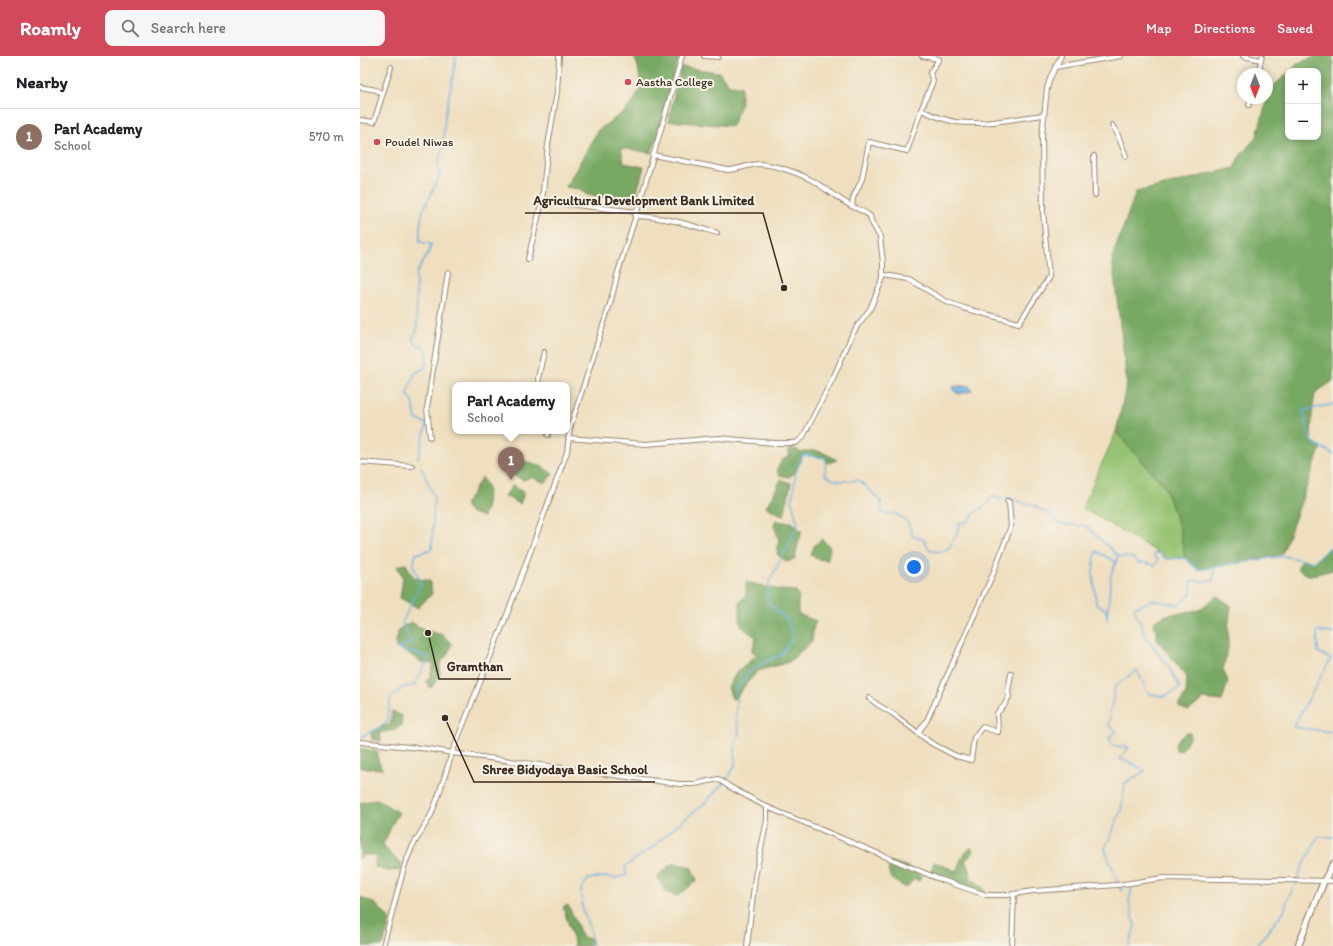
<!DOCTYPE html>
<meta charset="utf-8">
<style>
:root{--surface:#fff;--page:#f6f6f6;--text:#202124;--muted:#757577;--line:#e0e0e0;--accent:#d1495b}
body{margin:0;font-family:Itim,sans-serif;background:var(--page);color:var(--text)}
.controls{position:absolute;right:12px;top:12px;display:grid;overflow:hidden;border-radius:8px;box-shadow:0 2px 6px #0003}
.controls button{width:36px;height:36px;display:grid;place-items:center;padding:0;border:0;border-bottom:1px solid var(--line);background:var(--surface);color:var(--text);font:20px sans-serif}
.compass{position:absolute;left:877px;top:12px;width:36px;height:36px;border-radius:50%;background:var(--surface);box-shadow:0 2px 6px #0003;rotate:180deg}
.you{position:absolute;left:554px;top:511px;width:14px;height:14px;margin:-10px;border:3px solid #fff;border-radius:50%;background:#1a73e8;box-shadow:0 0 0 6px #1a73e833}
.badge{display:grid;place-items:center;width:26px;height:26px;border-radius:50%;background:var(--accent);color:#fff;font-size:13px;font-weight:700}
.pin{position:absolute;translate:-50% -33px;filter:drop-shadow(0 1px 2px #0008)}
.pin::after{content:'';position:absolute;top:21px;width:14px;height:12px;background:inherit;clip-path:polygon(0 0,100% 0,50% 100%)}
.popup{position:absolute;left:92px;top:326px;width:118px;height:52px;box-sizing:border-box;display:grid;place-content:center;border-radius:8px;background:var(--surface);filter:drop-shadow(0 1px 3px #0005);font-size:13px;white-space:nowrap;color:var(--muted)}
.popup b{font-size:15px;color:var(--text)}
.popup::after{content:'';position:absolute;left:50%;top:100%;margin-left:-8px;border:8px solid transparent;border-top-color:var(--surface)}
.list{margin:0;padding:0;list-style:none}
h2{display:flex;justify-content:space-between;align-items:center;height:52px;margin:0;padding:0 16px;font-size:17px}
h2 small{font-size:13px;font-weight:400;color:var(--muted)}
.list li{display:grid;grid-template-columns:26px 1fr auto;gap:12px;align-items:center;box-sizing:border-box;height:56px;padding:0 16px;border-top:1px solid var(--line)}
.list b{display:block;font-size:15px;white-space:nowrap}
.list p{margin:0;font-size:13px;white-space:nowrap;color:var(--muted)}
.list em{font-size:13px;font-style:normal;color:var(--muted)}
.icon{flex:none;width:22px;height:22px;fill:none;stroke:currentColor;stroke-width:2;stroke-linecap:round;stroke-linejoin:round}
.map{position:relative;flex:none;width:973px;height:890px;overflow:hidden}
header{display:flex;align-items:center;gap:24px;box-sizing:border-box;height:56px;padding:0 20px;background:var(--accent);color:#fff}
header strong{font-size:19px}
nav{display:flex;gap:22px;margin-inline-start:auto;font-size:14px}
.search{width:280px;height:36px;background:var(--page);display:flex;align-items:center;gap:10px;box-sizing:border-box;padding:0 14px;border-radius:8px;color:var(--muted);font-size:15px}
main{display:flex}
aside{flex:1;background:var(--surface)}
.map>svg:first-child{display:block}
.green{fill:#95c371;stroke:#687648}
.forest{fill:#78a963;stroke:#5a6a40}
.water{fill:#6cb2e3;stroke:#546e80}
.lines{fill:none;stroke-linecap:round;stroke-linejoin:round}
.stream{stroke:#6cb2e3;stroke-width:1.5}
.minor-casing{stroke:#95846e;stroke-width:6}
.tertiary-casing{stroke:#95846e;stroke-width:8}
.minor{stroke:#fff;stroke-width:4}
.tertiary{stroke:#fff;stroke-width:5.5}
.poi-dot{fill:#d1495b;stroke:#f7f3e8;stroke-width:1.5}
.labels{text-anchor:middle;stroke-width:4;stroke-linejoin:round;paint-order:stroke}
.poi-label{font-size:12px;fill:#3b2a1e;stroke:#f7f3e8;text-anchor:start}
.leader{fill:none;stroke:#3b2a1e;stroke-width:1.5}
.callout-dot{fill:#3b2a1e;stroke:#f7f3e8;stroke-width:1.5}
.callout-label{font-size:13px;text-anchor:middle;font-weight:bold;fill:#3b2a1e;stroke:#f7f3e8;stroke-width:4;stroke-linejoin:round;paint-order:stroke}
</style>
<header>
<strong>Roamly</strong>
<div class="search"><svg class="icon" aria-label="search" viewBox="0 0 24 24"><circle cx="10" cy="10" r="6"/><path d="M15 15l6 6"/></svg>Search here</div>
<nav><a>Map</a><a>Directions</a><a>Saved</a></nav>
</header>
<main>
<aside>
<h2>Nearby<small></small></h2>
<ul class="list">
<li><span class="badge" style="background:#8d6e63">1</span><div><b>Parl Academy</b><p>School</p></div><em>570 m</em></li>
</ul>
</aside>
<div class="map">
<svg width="973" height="890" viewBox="0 0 973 890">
<rect width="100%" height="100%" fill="#f7f3e8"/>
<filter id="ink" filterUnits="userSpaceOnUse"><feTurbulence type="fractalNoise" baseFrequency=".025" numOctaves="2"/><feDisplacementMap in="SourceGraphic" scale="8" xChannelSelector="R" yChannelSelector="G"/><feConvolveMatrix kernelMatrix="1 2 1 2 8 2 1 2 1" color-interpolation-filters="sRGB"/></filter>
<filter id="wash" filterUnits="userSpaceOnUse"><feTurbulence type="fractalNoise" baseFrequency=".012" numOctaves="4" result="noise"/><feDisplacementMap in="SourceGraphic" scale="16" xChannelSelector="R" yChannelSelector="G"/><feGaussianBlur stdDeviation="0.9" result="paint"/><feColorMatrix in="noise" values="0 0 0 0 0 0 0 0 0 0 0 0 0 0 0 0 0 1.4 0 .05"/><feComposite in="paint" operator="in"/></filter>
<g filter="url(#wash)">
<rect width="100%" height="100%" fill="#efdfbf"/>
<!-- green -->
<path class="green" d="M756 376 805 431 820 473 825 502 806 503 799 497 722 452Z"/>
<!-- forest -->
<g class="forest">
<path d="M274 0H319L304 51 299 77 291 97 261 92 264 107 284 111 276 139 244 141 227 139 220 133 206 131 238 74 264 56 274 45 281 31 278 11Z"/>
<path d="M958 0H973V325L955 337 952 357 951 385 961 391 922 498 886 506 838 514 825 502 820 473 805 431 756 376 767 326 752 202 776 136 874 112 879 101 897 80 910 33 928 17V81H958V15H930L938 7Z"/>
<path d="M321 11 359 16 369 29 381 30V47L372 70 308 65Z"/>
<path d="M435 392 441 397C455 391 465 397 477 404L468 407 466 402 443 399 436 416 429 421 419 419 417 413 422 404 430 400 428 394Z"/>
<path d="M158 405C173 406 181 409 193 418L185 427 171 421 163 424 149 417Z"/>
<path d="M122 421 128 432 127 449 123 461 110 456 105 449Z"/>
<path d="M421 424 431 427 424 460 406 451Z"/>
<path d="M153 429 164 437 160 448 145 440Z"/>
<path d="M416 464 422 466H432L442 476 438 487 435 503 427 506 417 498 419 485 414 469Z"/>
<path d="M462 483 470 491 468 504 457 503 451 499 454 490Z"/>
<path d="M973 490V514L949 520 937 512 943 503 953 506Z"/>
<path d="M46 508 54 522 70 525 72 538 58 552 40 542 43 522 37 510Z"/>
<path d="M386 526 420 534 436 535 439 541 438 546V558L456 565 453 573 452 585 429 606 398 615 386 628 376 642 372 643 368 631 376 617 397 599 392 595 396 581C389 576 379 572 380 562 380 555 381 552 379 546L386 539Z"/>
<path d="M857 540 871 550 868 572V592L863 614 868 625 862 645 844 643 828 655 818 650 826 638 827 621 798 585 794 566 806 559 839 554Z"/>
<path d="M51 566 64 574 83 579 92 588 87 599 80 607V619L71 632 66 626 70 620 74 608 61 606 51 599 35 591 39 573Z"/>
<path d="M32 655 42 660 41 670C34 675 29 676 20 676L21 685 12 684 11 676 18 672 30 669Z"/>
<path d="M825 677H830V682L826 687 821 695 816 694 815 687Z"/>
<path d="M0 693H4L18 696V704L22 713 0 712Z"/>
<path d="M17 743 39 757C32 766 29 777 23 788L31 799 42 807 40 814 28 815 15 811 16 799H2L0 803V747Z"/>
<path d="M611 791 614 796 605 805 609 812 611 823C618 827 625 831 626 839L570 819 574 806 596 815 602 801Z"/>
<path d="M532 806 546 810 562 820 559 825 554 823 546 832 531 823 528 814Z"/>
<path d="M313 807 331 811 337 824 318 840 307 837 297 821Z"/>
<path d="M1 841 17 849 30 864 23 890H0V842Z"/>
<path d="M208 849 223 882H230V890H214V886L203 851Z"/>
</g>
<!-- water -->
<path class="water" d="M599 330H609L612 333V335L598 338 593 334V331Z"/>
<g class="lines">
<!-- stream -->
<g class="stream">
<path d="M973 348 943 355 951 385 973 398"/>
<path d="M58 402 67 368 56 363 53 346 47 337 55 317 65 312 68 296 63 290 55 288 52 282 57 275 56 218 70 194 71 188 60 186V170L63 155 80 119 78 108 83 90 85 60 94 15 96 0"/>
<path d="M747 563 751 519 758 500"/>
<path d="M747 564 746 554 736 548 733 515 736 495 756 506"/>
<path d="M973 577 957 575 958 596 971 603 933 671 973 676"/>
<path d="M0 682 27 667 31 641 44 631 54 630 69 601 37 593 51 586 42 567 61 527 53 510 56 498 72 493 74 440 61 411"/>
<path d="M764 830 761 835 745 793 761 754 765 727 785 715 769 706 760 703 769 691 753 690 749 681 757 675 748 669 755 630 777 614 788 637 803 641 820 632 809 611 786 581 774 552 792 544 818 549 831 538V525H853L855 511 923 500 953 506 973 489"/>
<path d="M232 890 231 877 222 851 221 834 228 823 243 821 256 822 266 819 265 811 294 790 316 770 345 747 368 722 375 710V690L379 676 376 662V642L375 634 393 612 422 598 433 582 428 565 407 546 409 526 438 470 432 445 436 416 443 399 466 402 465 419C471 424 481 426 488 425 491 425 495 424 498 424 503 426 515 441 521 445L522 457C527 459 529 457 534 458 545 460 551 470 552 480L563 483 569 493 580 496 589 492 597 478 599 468 609 465 613 458 626 449 631 440 640 443 649 442 663 447 675 449 682 455 689 457 700 468 726 470 758 500 773 502 778 507H787L795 510 798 504 794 500 795 497H799L806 503 825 502 838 514 855 511"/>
<path d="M769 890 775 870 769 846 772 831"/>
<path d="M896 890 924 855 928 842 937 825 940 815 958 781H973"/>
</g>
</g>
</g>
<g filter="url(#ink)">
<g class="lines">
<defs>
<g id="minor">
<path d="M344 0 358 1 357 0"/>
<path d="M883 0 901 4"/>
<path d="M695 11 761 0"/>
<path d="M898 18 902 0"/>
<path d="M0 31 16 34 23 38"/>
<path d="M889 49 891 42"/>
<path d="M561 54C572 59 584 64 596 66 625 70 655 62 684 59"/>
<path d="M0 64 14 66 31 11"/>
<path d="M752 69 757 77 766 100"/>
<path d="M734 100 735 139"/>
<path d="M182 145 277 156"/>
<path d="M492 150 493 142 502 123 509 86 547 95 561 54 573 25 570 17 579 3 562 0"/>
<path d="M275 160C306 161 328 168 357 177"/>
<path d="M168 203 182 145 188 89 197 36 199 0"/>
<path d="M524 219 549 223 587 246 604 252 659 267 689 221 683 156 682 79 687 33 690 22 701 0"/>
<path d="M179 329 178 322 184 296"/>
<path d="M188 375V379"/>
<path d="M70 381 67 352 88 216"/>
<path d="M208 382 286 388 358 382 414 387H436L443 381 474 320 492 279 498 269 510 253 523 222V206L520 181 511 165 510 160C504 155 498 153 491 150 479 143 467 134 455 126 441 118 417 109 400 108 388 108 379 114 368 114L293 99"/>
<path d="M0 406 52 410"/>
<path d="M509 642 518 649 532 657 571 687 596 700 611 704 614 682 622 671 638 676 637 657 644 650 647 644 649 641 648 635 651 618"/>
<path d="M558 677 567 664 633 518 651 470 649 446 647 445"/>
<path d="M0 686 69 693 92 697 319 728H335L358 723 370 731 407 751 579 823 626 839H647L673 835 757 829 803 822 973 825"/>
<path d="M23 890 45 808 52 791 71 759 78 741 92 697 148 556 207 396 210 372 250 248 258 216 277 156 322 0"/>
<path d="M387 890 395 821 407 764V751"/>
<path d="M652 890 654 838"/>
</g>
<path id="tertiary" d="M938 890 964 825 973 808"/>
</defs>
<!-- minor casing -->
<use href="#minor" class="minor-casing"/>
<!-- tertiary casing -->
<use href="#tertiary" class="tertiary-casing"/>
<!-- minor -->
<use href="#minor" class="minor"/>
<!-- tertiary -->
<use href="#tertiary" class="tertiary"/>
</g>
</g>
<!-- markers -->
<g class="poi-dot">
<circle cx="268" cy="26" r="4"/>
<circle cx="17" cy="86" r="4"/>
</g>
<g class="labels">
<!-- poi labels -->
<g class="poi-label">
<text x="276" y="30">Aastha College</text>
<text x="25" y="90">Poudel Niwas</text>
</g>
</g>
<!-- callouts -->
<path class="leader" d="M424 232L403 157H165M68 577L79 623H151M85 662L114 726H295"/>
<g class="callout-dot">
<circle cx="424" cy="232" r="4"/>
<circle cx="68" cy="577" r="4"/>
<circle cx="85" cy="662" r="4"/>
</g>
<g class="callout-label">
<text x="284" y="149">Agricultural Development Bank Limited</text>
<text x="115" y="615">Gramthan</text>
<text x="205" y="718">Shree Bidyodaya Basic School</text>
</g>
</svg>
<div class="controls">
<button>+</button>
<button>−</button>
</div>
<svg class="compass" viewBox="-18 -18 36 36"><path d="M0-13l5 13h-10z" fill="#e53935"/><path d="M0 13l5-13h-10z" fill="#757577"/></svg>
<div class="you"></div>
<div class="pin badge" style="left:151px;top:424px;background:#8d6e63">1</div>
<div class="popup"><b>Parl Academy</b>School</div>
</div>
</main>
